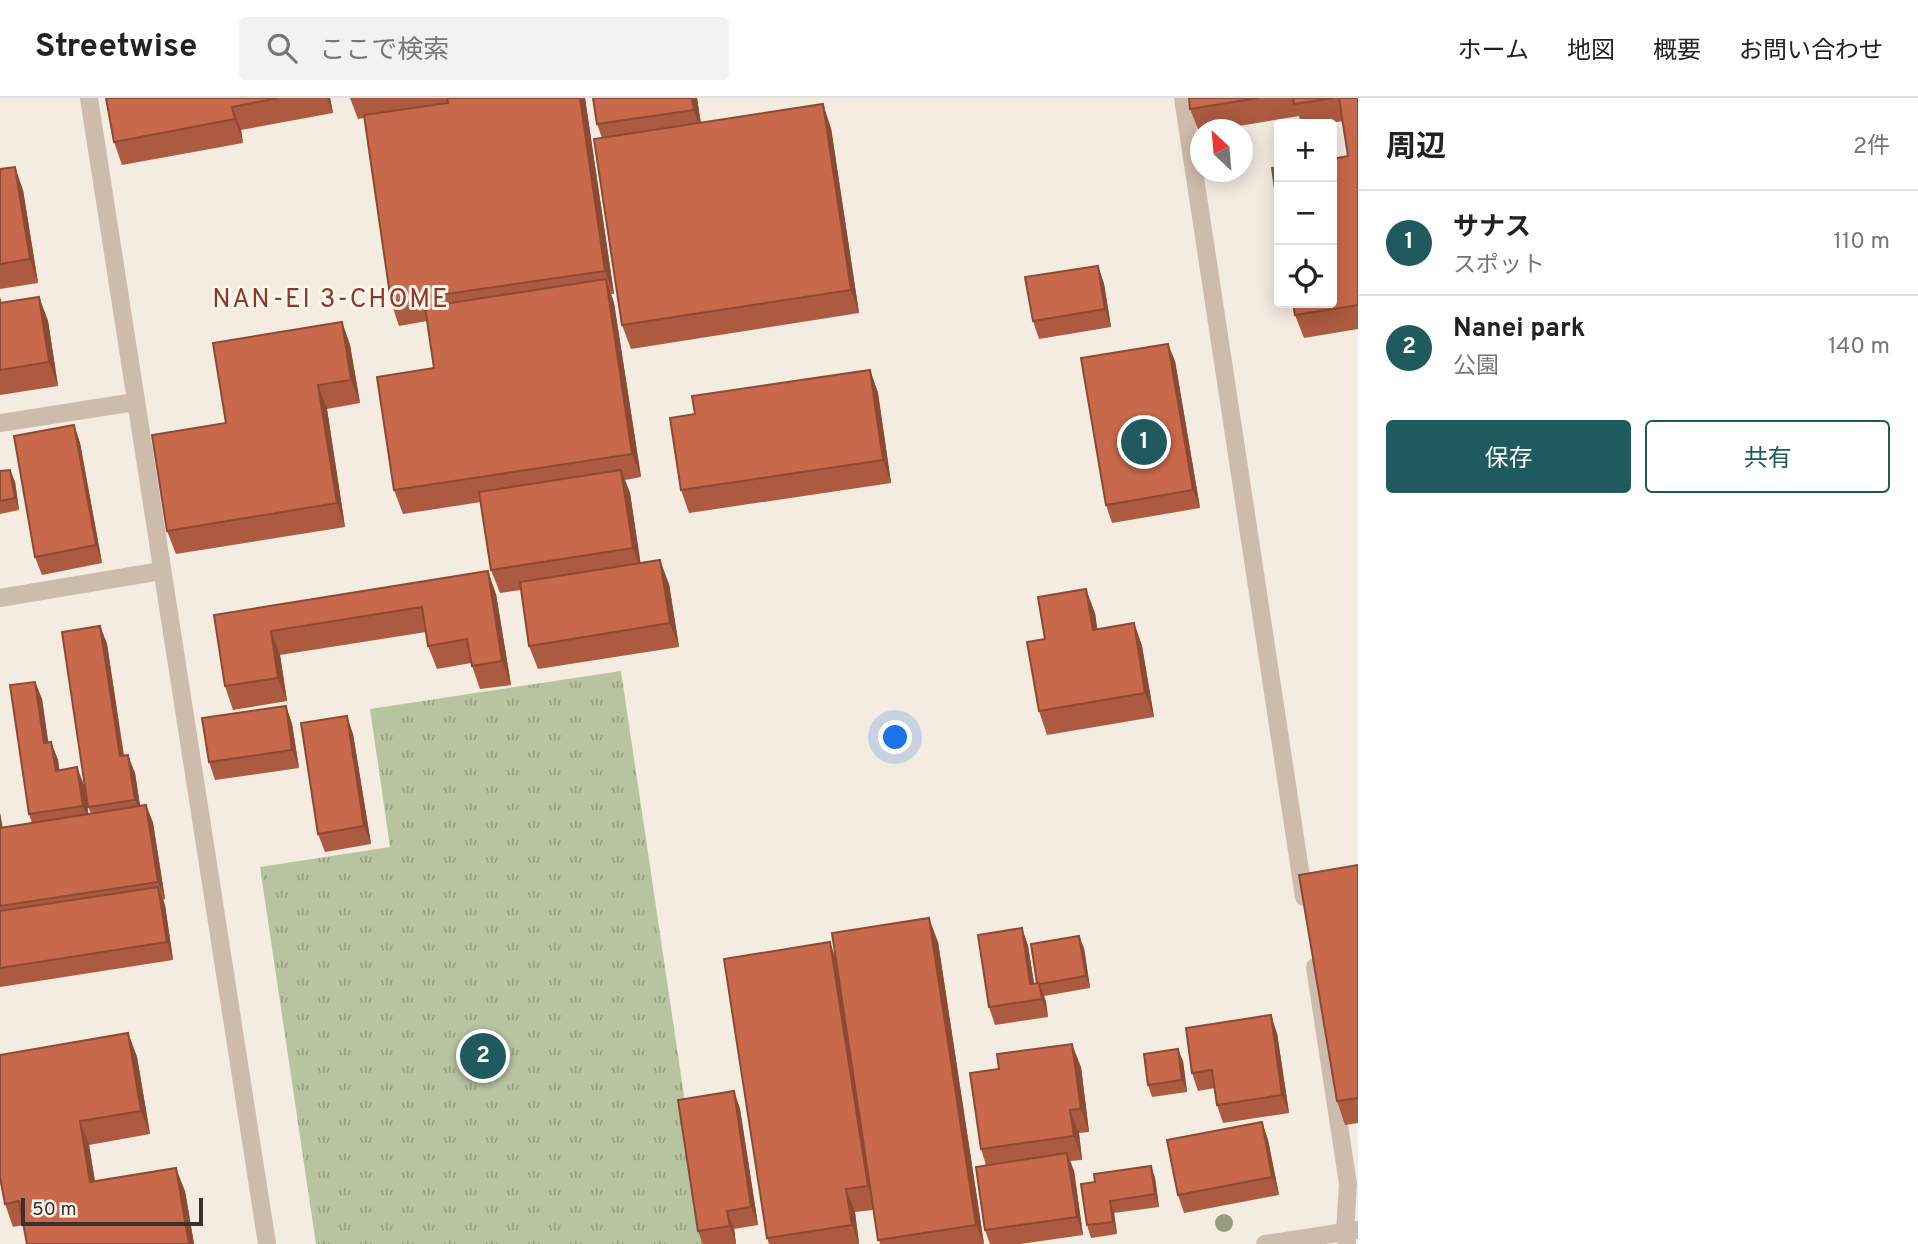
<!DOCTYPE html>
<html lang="ja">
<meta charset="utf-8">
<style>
:root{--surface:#fff;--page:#f2f2f2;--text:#222;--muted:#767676;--line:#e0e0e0;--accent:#1f5a5e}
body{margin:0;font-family:Overpass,"Noto Sans JP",sans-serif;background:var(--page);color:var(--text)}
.controls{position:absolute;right:21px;top:21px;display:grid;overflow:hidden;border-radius:7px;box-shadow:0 4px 18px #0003}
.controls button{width:63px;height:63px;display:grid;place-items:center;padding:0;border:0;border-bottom:2px solid var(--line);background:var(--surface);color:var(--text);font:35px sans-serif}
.compass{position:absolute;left:1190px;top:21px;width:63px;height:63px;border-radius:50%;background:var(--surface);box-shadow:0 4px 18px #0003;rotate:334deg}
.scale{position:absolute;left:21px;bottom:18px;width:182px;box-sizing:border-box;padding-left:7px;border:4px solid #3b302b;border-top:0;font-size:19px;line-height:24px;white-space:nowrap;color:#3b302b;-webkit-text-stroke:5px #fbf5ee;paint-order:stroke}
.you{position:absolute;left:896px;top:640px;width:24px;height:24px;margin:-18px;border:5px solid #fff;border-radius:50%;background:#1a73e8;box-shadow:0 0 0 10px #1a73e833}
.badge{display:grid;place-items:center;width:46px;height:46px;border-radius:50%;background:var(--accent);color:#fff;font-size:23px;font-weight:700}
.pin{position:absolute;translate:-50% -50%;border:4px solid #fff;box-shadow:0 2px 7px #0006}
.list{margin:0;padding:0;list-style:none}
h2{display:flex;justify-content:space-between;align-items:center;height:91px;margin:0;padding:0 28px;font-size:30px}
h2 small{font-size:23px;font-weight:400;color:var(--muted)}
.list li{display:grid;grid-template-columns:46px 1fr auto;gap:21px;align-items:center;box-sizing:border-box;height:105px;padding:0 28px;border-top:2px solid var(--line)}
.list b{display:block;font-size:26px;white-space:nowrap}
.list p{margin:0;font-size:23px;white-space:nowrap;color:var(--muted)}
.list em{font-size:23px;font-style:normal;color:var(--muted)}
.actions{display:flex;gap:14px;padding:21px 28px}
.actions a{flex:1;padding:16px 0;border:2px solid var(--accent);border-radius:7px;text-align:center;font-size:24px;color:var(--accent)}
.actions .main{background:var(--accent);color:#fff}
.icon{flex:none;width:38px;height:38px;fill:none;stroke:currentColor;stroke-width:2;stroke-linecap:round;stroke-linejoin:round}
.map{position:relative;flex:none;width:1358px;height:1146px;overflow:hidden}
header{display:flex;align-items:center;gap:42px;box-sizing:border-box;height:98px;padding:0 35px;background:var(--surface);border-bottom:2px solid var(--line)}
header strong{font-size:33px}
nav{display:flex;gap:38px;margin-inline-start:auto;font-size:24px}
.search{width:490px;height:63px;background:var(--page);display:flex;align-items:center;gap:18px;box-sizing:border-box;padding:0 24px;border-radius:7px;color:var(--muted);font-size:26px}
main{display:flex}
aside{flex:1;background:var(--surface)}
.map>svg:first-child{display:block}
.park{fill:url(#park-tufts)}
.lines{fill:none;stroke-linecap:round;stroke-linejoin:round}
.minor{stroke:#cdbbac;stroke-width:18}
.tertiary{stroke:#cdbbac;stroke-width:18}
.tree{fill:#969b7f}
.wall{fill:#ac5a40}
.shaded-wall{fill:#8c4a34}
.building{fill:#c8694b;stroke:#8c4a34;stroke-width:2}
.labels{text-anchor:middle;stroke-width:6;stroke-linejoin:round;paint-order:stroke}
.neighbourhood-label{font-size:26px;letter-spacing:2px;fill:#8c3b22;stroke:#fbf5ee}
</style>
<header>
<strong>Streetwise</strong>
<div class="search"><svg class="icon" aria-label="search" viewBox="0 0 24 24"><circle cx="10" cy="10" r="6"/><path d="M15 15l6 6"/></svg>ここで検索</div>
<nav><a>ホーム</a><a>地図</a><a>概要</a><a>お問い合わせ</a></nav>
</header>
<main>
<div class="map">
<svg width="1358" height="1146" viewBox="0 0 1358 1146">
<defs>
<pattern id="park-tufts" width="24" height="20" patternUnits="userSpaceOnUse" patternTransform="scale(1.75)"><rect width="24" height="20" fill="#b8c4a0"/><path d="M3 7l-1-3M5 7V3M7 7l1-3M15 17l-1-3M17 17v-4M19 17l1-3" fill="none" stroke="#97a083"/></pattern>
</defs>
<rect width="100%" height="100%" fill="#f4ebe1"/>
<!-- park -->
<path class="park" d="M621 573 706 1146H316L260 769 390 749 370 611Z"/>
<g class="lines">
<!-- minor -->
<path class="minor" d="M0 325 135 304"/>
<!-- tertiary -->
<g class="tertiary">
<path d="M89 0 267 1146"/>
<path d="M1183 0 1304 799"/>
<path d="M0 500 161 473"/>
<path d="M1315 869 1348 1086 1345 1134 1347 1146"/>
<path d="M1265 1146 1358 1132"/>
</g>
</g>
<!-- trees -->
<circle class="tree" cx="1224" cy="1125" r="9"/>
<!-- wall -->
<g class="wall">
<path d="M106 0H330L333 15 241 32 243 45 122 67 114 44Z"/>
<path d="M350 0H585L614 196H611L614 205 641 379 625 382 630 395 640 465 669 486 679 549 538 571 529 548 521 492 500 495 491 472 481 404 403 416 394 392 434 270 427 223 399 228 391 204 364 20 358 21Z"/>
<path d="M697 0 701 25 831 30 859 215 631 251 622 227 602 40 597 26Z"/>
<path d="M1189 0H1358V231L1304 240 1295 217 1348 58 1343 23 1325 26H1301L1299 18 1215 32H1200V34H1199L1190 11Z"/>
<path d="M0 71 23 92 38 185 0 191Z"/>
<path d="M1098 168 1104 186 1111 229 1039 241 1033 223Z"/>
<path d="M0 199 2 205 39 199 48 223 58 288 0 297Z"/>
<path d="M342 224 350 247 360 305 327 311 345 429 176 456 167 433 226 325Z"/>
<path d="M1175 263 1200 410 1112 425 1106 407Z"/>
<path d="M870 272 878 295 891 385 689 415 681 392 695 316Z"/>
<path d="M74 327 80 345 102 465 42 477 35 459Z"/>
<path d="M10 372 15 384 19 412 0 416V373Z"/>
<path d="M496 496 511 587 480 591 471 565 437 571 428 548 426 534 280 557 287 603 233 612 225 588 214 517Z"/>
<path d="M1095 515 1097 531 1134 525 1142 548 1154 619 1047 637 1039 613 1045 541Z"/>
<path d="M100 528 107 546 124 657 135 675 140 708 146 707 153 725 165 801 163 802 165 807 173 862 0 889V715L2 729 32 725 29 716 35 584 42 601 48 644H51L58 662 59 672 84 687 88 716 91 715 88 709Z"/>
<path d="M286 608 292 626 299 670 215 682 209 664Z"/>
<path d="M353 636 371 746 325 754 318 736Z"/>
<path d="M1358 767V1025L1345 1027 1337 1003Z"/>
<path d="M1022 830 1028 848 1034 885H1037L1084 850 1090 890 1044 898 1048 919 995 927 989 909Z"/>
<path d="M938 844 984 1146H880L873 1112 855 1114 859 1146H769L767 1140 835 859Z"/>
<path d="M128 935 137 959 150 1036 89 1047 95 1084 185 1093 194 1146H27L23 1127 13 1129 5 1106Z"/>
<path d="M1277 935 1289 1015 1223 1025 1217 1007 1215 990 1198 993 1192 975Z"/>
<path d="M1183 963 1187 994 1152 999 1148 987Z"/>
<path d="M1081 969 1089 1034 1079 1035 1082 1062 1070 1063 1074 1073 1083 1137 1020 1146H990L985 1132 986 1067 981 1051Z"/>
<path d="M734 993 740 1011 758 1127 734 1131 736 1146H703L698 1133Z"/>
<path d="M1262 1024 1268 1042 1279 1097 1184 1115 1178 1097Z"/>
<path d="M1151 1068 1155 1080 1159 1109 1114 1115 1117 1136 1091 1140 1087 1127 1095 1084Z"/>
</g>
<!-- shaded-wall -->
<g class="shaded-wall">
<path d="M327 0H330L333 15Z"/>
<path d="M580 0H585L614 196 605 173Z"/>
<path d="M692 0H697L702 35 694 12Z"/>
<path d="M823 6 831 30 859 215 851 192Z"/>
<path d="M232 9 241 32 243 45 235 21Z"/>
<path d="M15 69 23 92 38 185 30 161Z"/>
<path d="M1098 168 1104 186 1111 229 1105 211Z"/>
<path d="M606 181 614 205 641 379 632 356Z"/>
<path d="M39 199 48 223 58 288 49 264Z"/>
<path d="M342 224 350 247 360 305 351 282Z"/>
<path d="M1168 246 1175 263 1200 410 1193 392Z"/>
<path d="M870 272 878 295 891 385 883 362Z"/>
<path d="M318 287 327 311 345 429 337 405Z"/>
<path d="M74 327 80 345 102 465 96 447Z"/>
<path d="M10 372 15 384 19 412 15 400Z"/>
<path d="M621 372 630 395 642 474 633 450Z"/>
<path d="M660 462 669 486 679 549 670 525Z"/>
<path d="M488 473 496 496 511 587 502 563Z"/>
<path d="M1086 491 1095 515 1101 555 1093 532Z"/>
<path d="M1134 525 1142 548 1154 619 1145 595Z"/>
<path d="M100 528 107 546 126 676 120 658Z"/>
<path d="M271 533 280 557 287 603 278 580Z"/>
<path d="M35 584 42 601 51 663 44 645Z"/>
<path d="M286 608 292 626 299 670 292 652Z"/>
<path d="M347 618 353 636 371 746 364 728Z"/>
<path d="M51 644 58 662 62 691 56 673Z"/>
<path d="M128 657 135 675 142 720 135 702Z"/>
<path d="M77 669 84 687 90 726 83 708Z"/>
<path d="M146 707 153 725 165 801 158 784Z"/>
<path d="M0 715 5 742 0 730Z"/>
<path d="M158 789 165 807 173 862 167 844Z"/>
<path d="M929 820 938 844 984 1146 976 1127Z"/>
<path d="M1022 830 1028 848 1037 904 1030 886Z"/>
<path d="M1079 838 1084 850 1090 890 1086 878Z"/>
<path d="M830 844 838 867 876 1111 868 1088Z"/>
<path d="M1039 885 1046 903 1048 919 1042 901Z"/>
<path d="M1271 917 1277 935 1289 1015 1282 997Z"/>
<path d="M128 935 137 959 150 1036 141 1013Z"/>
<path d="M1072 946 1081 969 1089 1034 1081 1011Z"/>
<path d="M1178 951 1183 963 1187 994 1182 982Z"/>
<path d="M734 993 740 1011 758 1127 751 1109Z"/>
<path d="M1070 1012 1079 1035 1082 1062 1074 1038Z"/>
<path d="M80 1023 89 1047 99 1108 90 1084Z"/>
<path d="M1262 1024 1268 1042 1279 1097 1272 1079Z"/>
<path d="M1067 1055 1074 1073 1083 1137 1077 1119Z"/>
<path d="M1151 1068 1155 1080 1159 1109 1155 1096Z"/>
<path d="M176 1070 185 1093 194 1146H189Z"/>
<path d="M846 1091 855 1114 859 1146 852 1127Z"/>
<path d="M1110 1103 1114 1115 1117 1136 1113 1124Z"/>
<path d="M727 1113 734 1131 736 1146 730 1128Z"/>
</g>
<!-- building -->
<g class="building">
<path d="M106 0H278L232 9 235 21 114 44Z"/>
<path d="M447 0H580L605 173 391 204 364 17 448 5Z"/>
<path d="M593 0H692L694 12 597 26Z"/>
<path d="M1189 0H1258L1190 11Z"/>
<path d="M1293 0H1334L1294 6Z"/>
<path d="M1339 0H1358V207L1295 217 1293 205H1332V61L1348 58Z"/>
<path d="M823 6 851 192 622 227 594 41Z"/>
<path d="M15 69 30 161 0 166V71Z"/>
<path d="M1279 69V116L1272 70Z"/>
<path d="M1098 168 1105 211 1033 223 1025 179Z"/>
<path d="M606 181 632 356 394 392 377 279 434 270 425 209Z"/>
<path d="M39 199 49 264 0 272V205Z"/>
<path d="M342 224 351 282 318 287 337 405 167 433 152 337 226 325 213 245Z"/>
<path d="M1168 246 1193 392 1106 407 1081 260Z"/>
<path d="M870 272 883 362 681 392 670 320 695 316 692 298Z"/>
<path d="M74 327 96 447 35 459 14 338Z"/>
<path d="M10 372 15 400 0 403V373Z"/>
<path d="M621 372 633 450 491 472 479 394Z"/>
<path d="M660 462 670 525 529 548 520 484Z"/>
<path d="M488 473 502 563 472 568 467 541 428 548 422 509 271 533 278 580 225 588 214 517Z"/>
<path d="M1086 491 1093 532 1134 525 1145 595 1039 613 1027 544 1045 541 1038 499Z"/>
<path d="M100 528 120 658 128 657 135 702 88 709 62 534Z"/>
<path d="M35 584 44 645 51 644 56 673 77 669 83 708 29 716 10 587Z"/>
<path d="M286 608 292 652 209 664 202 620Z"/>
<path d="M347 618 364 728 318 736 301 625Z"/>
<path d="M146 707 158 784 0 808V730Z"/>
<path d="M1358 767V1000L1337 1003 1299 777Z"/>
<path d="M158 789 167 844 0 870V813Z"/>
<path d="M929 820 976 1127 878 1142 832 835Z"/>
<path d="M1022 830 1030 886 1039 885 1042 901 989 909 978 837Z"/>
<path d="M1079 838 1086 878 1040 886 1039 885H1037L1031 846Z"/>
<path d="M830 844 868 1088 846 1091 852 1127 767 1140 724 861Z"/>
<path d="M1271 917 1282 997 1217 1007 1212 972 1192 975 1186 930Z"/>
<path d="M128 935 141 1013 80 1023 90 1084 176 1070 189 1146H27L19 1103 5 1106 0 1079V957Z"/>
<path d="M1072 946 1081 1011 1070 1012 1074 1038 981 1051 970 975 999 971 997 956Z"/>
<path d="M1178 951 1182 982 1148 987 1144 956Z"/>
<path d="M734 993 751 1109 727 1113 730 1128 698 1133 678 1002Z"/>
<path d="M1262 1024 1272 1079 1178 1097 1167 1042Z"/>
<path d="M1067 1055 1077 1119 985 1132 976 1069Z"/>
<path d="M1151 1068 1155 1096 1110 1103 1113 1124 1087 1127 1081 1086 1095 1084 1094 1076Z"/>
</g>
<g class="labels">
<!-- neighbourhood labels -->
<g class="neighbourhood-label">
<text x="331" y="209">NAN-EI 3-CHOME</text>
</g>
</g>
</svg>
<div class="controls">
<button>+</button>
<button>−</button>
<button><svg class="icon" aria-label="locate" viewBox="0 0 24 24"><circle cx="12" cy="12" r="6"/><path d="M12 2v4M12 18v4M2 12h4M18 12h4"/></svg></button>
</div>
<svg class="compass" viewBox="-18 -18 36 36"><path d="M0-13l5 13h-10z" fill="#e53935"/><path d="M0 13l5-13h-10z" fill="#767676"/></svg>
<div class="scale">50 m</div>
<div class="you"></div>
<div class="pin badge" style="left:1144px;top:344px">1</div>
<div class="pin badge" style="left:483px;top:958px">2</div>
</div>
<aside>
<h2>周辺<small>2件</small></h2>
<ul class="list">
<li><span class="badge">1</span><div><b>サナス</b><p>スポット</p></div><em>110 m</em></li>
<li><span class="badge">2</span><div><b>Nanei park</b><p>公園</p></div><em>140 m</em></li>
</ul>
<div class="actions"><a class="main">保存</a><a>共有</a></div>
</aside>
</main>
